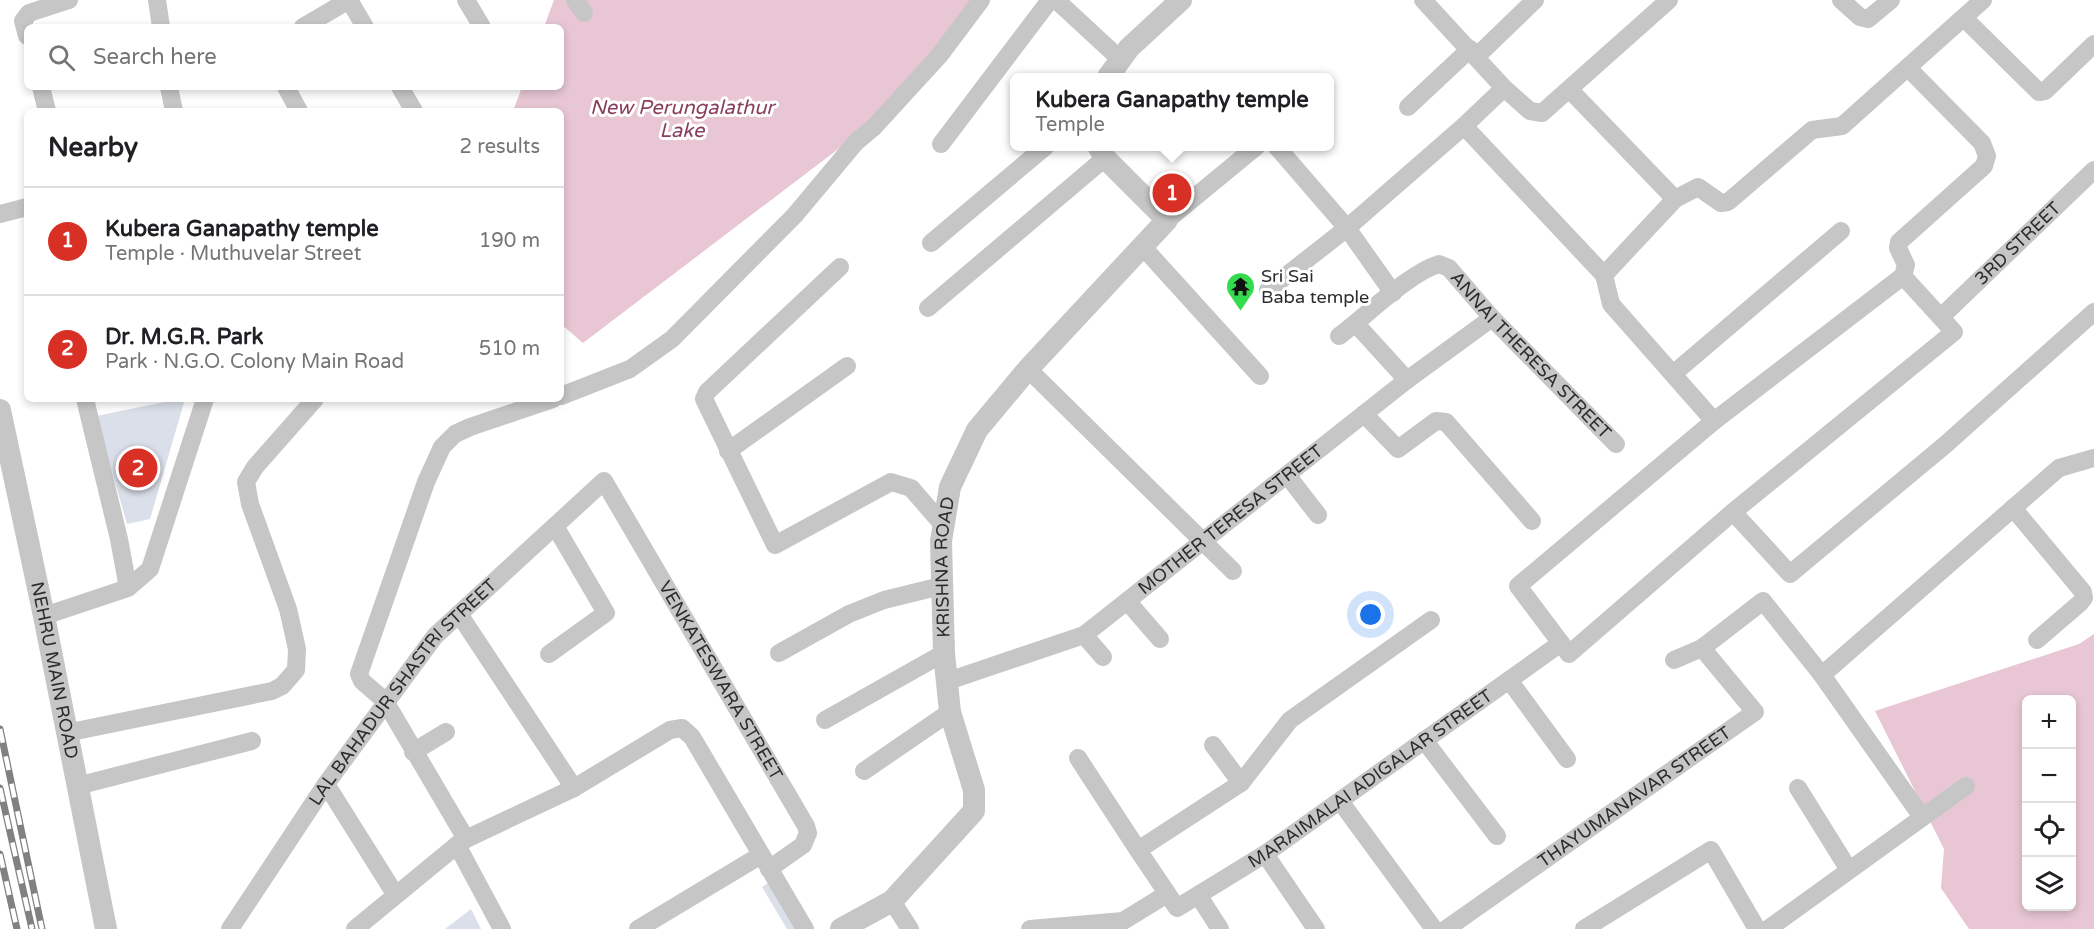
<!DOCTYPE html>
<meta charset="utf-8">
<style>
:root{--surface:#fff;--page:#f2f2f2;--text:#202124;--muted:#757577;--line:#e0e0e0;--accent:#d93025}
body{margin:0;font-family:"Varela Round",sans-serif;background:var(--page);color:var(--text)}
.controls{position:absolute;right:18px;bottom:18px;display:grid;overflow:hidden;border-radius:9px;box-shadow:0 3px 9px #0003}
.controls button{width:54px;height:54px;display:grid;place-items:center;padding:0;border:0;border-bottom:2px solid var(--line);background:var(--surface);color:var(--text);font:30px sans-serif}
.you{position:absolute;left:1371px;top:615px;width:21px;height:21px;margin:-15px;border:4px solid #fff;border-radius:50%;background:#1a73e8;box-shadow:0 0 0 9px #1a73e833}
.badge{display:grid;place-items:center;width:39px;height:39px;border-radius:50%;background:var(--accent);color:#fff;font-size:20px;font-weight:700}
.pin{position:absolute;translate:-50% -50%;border:3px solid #fff;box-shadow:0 2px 6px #0006}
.popup{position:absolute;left:1010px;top:73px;width:324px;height:78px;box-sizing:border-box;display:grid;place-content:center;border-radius:9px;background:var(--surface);filter:drop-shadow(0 2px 4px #0005);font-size:20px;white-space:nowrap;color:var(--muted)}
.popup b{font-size:22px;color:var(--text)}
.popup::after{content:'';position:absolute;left:50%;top:100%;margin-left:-12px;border:12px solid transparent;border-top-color:var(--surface)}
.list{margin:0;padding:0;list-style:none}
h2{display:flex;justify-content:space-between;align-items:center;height:78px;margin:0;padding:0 24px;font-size:26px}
h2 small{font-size:20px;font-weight:400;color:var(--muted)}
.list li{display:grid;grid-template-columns:39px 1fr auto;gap:18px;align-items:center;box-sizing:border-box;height:108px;padding:0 24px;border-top:2px solid var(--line)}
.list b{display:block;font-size:22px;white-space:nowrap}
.list p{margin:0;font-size:20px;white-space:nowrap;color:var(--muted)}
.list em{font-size:20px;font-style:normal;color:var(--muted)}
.icon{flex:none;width:33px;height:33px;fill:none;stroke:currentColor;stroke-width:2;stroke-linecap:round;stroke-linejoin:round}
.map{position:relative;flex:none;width:2094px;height:929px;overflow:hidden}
.search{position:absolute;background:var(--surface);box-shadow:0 3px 9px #0003;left:24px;top:24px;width:540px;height:66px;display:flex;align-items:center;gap:15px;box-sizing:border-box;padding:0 21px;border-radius:9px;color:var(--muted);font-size:22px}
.panel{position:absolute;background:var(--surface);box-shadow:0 3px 9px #0003;left:24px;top:108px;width:540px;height:294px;border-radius:9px}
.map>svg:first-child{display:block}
.green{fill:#dadfe9}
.water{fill:#e8c6d4;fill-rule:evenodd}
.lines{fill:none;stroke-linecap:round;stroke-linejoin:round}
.minor{stroke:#c6c6c6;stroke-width:18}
.tertiary{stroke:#c6c6c6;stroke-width:22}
.rail-casing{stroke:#818181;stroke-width:7}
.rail{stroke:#fff;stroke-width:4.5;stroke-dasharray:14;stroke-linecap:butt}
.labels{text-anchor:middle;stroke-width:6;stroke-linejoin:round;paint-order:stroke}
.street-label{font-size:18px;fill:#2c2c2c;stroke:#fff}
.poi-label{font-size:18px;fill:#2c2c2c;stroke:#fff;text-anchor:start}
.water-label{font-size:20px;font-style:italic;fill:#893f5c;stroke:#fff}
</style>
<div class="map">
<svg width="2094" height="929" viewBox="0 0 2094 929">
<rect width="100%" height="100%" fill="#fff"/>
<!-- green -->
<g class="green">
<path d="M179 399H185L150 519 127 524 96 416Z"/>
<path d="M774 879 804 929H787L762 887Z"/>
<path d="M471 909 481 929H445Z"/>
</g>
<!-- water -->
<g class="water">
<path d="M554 0H977L896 105 583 343 561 324V111H513L522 87H561V27H544Z"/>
<path d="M2094 634V929H1969L1941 888 1944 849 1875 711 2079 644ZM2026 700H2072V906H2026Z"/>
</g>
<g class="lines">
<!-- minor -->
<g class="minor">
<path d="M157 0 161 27"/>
<path d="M349 0 365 27"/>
<path d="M466 0 482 27"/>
<path d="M575 0 584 13"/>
<path d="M1056 0 1121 60"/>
<path d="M1423 0 1504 88 1464 126"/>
<path d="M1841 0 1860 17 1868 19 1891 0"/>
<path d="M1964 18 2039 92 2045 91 2094 44"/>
<path d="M303 27 349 0"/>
<path d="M27 36 23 21 29 13 69 0"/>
<path d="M1477 56 1535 0"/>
<path d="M41 87 47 111"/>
<path d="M169 87 174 111"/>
<path d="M286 87 299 111"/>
<path d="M400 87 414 111"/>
<path d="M1504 88 1530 111 1542 113 1669 0"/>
<path d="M1570 90 1675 199"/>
<path d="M1408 107 1470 49"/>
<path d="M941 144 1050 0"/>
<path d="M1276 146 1347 228 1464 126 1604 275 1611 304 1714 421"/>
<path d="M0 214 27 207"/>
<path d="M1167 220 1257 146"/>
<path d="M931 243 1046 146"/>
<path d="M1142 246 1260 376"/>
<path d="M840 267 707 392 704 399 775 545 891 482 911 488 944 526"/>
<path d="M1604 275 1675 199 1698 187 1721 203 1728 202 1812 130 1842 126 1983 0"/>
<path d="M1903 276 1954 332 1733 512 1569 654 1518 586 1714 421 1903 276 1906 265 1898 248 1899 242 1984 166 1987 156 1982 143 1908 68"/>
<path d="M1268 290 1347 228 1393 293"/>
<path d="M928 308 1105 158"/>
<path id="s1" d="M1942 316 2094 170"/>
<path d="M1356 324 1407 380"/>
<path id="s2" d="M1339 336C1366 316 1409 273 1439 264L1449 268 1492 318 1616 444"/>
<path d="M1028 369 1233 571"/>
<path d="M1673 374 1841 231"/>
<path d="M561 396 630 369 672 339 795 215 856 142 874 127 939 56 981 0"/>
<path d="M85 399 119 539 128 588"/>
<path d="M1364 414 1398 449 1436 421 1446 422 1532 521"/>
<path d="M728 451 847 366"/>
<path d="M1287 475 1318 515"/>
<path d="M2013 508 2083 592 2084 598 2080 603 2037 640"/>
<path d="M1733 512 1790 574 1945 445 2094 312"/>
<path d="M1127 601 1160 639"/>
<path d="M459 614 574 788"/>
<path d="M44 616 128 588 150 569 205 399"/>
<path id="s3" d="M1431 620 1290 720 1241 783 1138 850 1177 908 1265 854 1561 643"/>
<path d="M1084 635 1103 657"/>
<path d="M779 653 849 614 884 600 941 586"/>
<path d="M549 654 606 613 555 526"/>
<path d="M1674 660 1702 648 1763 601 1822 675 2059 468 2094 458"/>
<path d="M1822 675 1922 817"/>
<path d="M1509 680 1567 759"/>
<path id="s4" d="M948 681 1084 635 1407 380 1492 318"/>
<path d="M825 720 944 653"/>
<path d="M66 733 272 691 282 686 296 670 297 649 288 609 250 504 246 482 255 467 315 399"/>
<path d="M1424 740 1497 836"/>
<path d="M1213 745 1241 783"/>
<path d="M413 752 446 732"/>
<path d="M1078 758 1138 850"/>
<path d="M864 771 950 712"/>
<path d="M326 784 395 894"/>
<path d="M77 786 252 741"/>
<path d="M1798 788 1849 870"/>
<path d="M1340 801 1434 929"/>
<path d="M466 839 574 788 670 730 682 728 692 737 805 929"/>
<path d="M1265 854 1316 929"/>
<path d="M1198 895 1220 929"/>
<path d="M892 901 910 929"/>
<path id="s5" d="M230 929 326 784 435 636 604 481 806 826 808 833 803 845 769 869"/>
<path d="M355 929 457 845"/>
<path d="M502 929 457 845 466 839 385 701 362 681 359 674 426 482 442 447 455 434 470 427 553 399"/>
<path d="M638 929 761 855"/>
<path d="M1030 929 1123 921 1167 894"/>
<path id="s6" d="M1446 929 1755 712 1702 648"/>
<path d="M1584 929 1711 850 1757 929"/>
<path d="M1768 929 1966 786"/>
</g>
<!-- tertiary -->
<g class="tertiary">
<path d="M1108 77 1129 48 1181 0"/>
<path id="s7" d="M0 410 44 616 106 929"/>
<path id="s8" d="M841 929 892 901 974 811V790L950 712 944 653 941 541 950 487 977 430 1028 369 1167 220 1105 158 1098 146"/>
</g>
<defs>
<g id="rail">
<path d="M0 729 42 929"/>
<path d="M0 788 32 929"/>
<path d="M0 854 17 929"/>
</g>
</defs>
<!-- rail casing -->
<use href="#rail" class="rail-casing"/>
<!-- rail -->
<use href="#rail" class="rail"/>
</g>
<!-- icons -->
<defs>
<symbol id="temple-pin" viewBox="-11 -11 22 30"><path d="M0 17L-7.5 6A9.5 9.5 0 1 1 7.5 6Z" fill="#35db4e" stroke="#fff"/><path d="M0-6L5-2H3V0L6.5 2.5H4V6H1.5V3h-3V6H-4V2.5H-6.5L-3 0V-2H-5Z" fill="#111"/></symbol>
</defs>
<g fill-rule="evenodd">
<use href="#temple-pin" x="1224" y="270" width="33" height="45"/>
</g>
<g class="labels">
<!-- street labels -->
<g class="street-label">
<text dy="6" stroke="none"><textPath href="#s1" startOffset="105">3RD STREET</textPath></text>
<text dy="6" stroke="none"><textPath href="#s2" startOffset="254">ANNAI THERESA STREET</textPath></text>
<text dy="6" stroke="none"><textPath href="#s4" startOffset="330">MOTHER TERESA STREET</textPath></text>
<text dy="6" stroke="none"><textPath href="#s8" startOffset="428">KRISHNA ROAD</textPath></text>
<text dy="6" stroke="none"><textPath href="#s7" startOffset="266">NEHRU MAIN ROAD</textPath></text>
<text dy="6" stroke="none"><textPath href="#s5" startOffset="818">VENKATESWARA STREET</textPath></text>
<text dy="6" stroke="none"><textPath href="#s5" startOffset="294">LAL BAHADUR SHASTRI STREET</textPath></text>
<text dy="6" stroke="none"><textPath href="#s3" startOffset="678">MARAIMALAI ADIGALAR STREET</textPath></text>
<text dy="6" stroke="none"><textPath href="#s6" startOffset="230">THAYUMANAVAR STREET</textPath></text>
</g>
<!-- poi labels -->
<g class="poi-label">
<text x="1261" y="282">Sri Sai<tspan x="1261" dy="21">Baba temple</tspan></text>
</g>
<!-- water labels -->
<g class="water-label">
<text x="682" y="114">New Perungalathur<tspan x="682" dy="23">Lake</tspan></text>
</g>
</g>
</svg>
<div class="controls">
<button>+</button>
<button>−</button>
<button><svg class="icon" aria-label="locate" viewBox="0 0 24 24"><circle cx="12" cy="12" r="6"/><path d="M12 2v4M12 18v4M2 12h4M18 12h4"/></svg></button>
<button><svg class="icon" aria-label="layers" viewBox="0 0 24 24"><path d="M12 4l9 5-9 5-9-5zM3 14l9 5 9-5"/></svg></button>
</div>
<div class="you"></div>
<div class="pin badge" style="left:1172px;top:193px">1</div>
<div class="popup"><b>Kubera Ganapathy temple</b>Temple</div>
<div class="pin badge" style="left:138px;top:468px">2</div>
<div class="search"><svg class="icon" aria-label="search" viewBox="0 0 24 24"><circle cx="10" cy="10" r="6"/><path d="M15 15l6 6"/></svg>Search here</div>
<section class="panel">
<h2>Nearby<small>2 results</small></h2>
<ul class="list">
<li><span class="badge">1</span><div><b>Kubera Ganapathy temple</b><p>Temple · Muthuvelar Street</p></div><em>190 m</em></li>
<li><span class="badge">2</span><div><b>Dr. M.G.R. Park</b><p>Park · N.G.O. Colony Main Road</p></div><em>510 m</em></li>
</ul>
</section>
</div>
